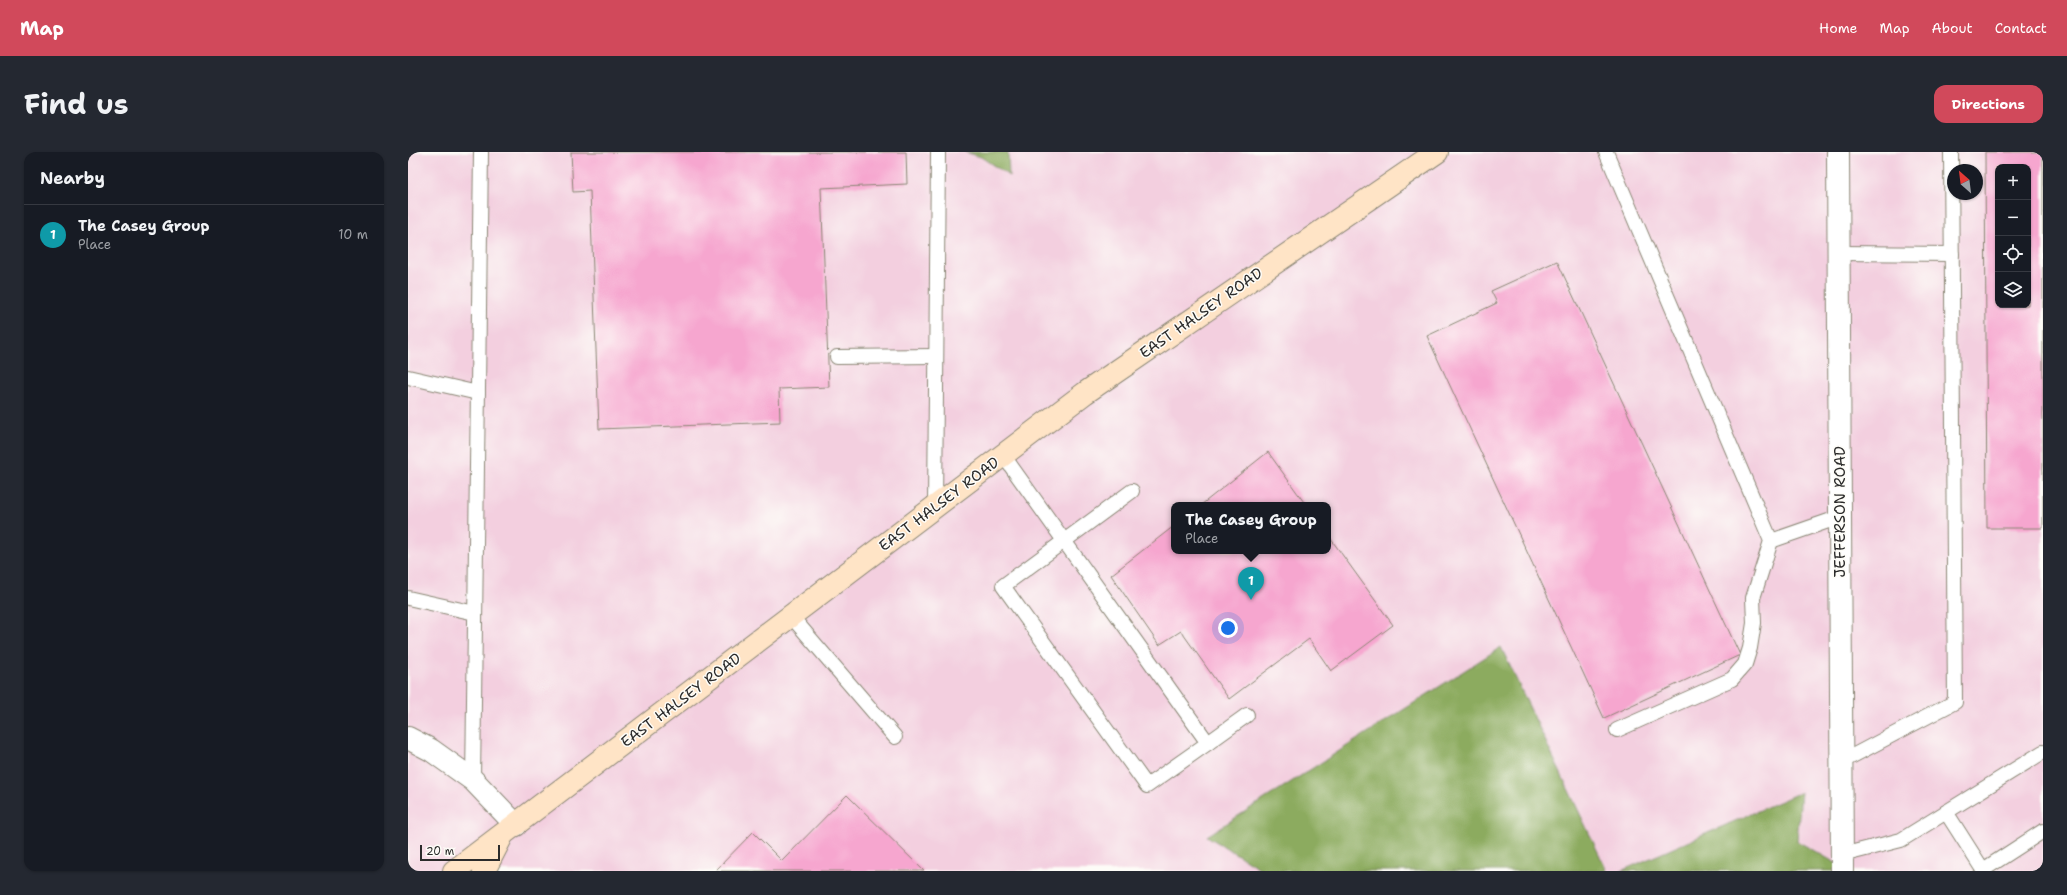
<!DOCTYPE html>
<meta charset="utf-8">
<style>
:root{--surface:#171b24;--page:#242831;--text:#f1f3f6;--muted:#9ea1a6;--line:#363941;--accent:#d1495b}
body{margin:0;font-family:"Shantell Sans",sans-serif;background:var(--page);color:var(--text)}
.controls{position:absolute;right:12px;top:12px;display:grid;overflow:hidden;border-radius:8px;box-shadow:0 1px 3px #0004}
.controls button{width:36px;height:36px;display:grid;place-items:center;padding:0;border:0;border-bottom:1px solid var(--line);background:var(--surface);color:var(--text);font:20px sans-serif}
.compass{position:absolute;left:1539px;top:12px;width:36px;height:36px;border-radius:50%;background:var(--surface);box-shadow:0 1px 3px #0004;rotate:332deg}
.scale{position:absolute;left:12px;bottom:10px;width:80px;box-sizing:border-box;padding-left:4px;border:2px solid #2b2b2b;border-top:0;font-size:11px;line-height:14px;white-space:nowrap;color:#2b2b2b;-webkit-text-stroke:3px #fdfcf7;paint-order:stroke}
.you{position:absolute;left:820px;top:476px;width:14px;height:14px;margin:-10px;border:3px solid #fff;border-radius:50%;background:#1a73e8;box-shadow:0 0 0 6px #1a73e833}
.badge{display:grid;place-items:center;width:26px;height:26px;border-radius:50%;background:var(--accent);color:#fff;font-size:13px;font-weight:700}
.pin{position:absolute;translate:-50% -33px;filter:drop-shadow(0 1px 2px #0008)}
.pin::after{content:'';position:absolute;top:21px;width:14px;height:12px;background:inherit;clip-path:polygon(0 0,100% 0,50% 100%)}
.popup{position:absolute;left:763px;top:350px;width:160px;height:52px;box-sizing:border-box;display:grid;place-content:center;border-radius:8px;background:var(--surface);filter:drop-shadow(0 1px 3px #0005);font-size:13px;white-space:nowrap;color:var(--muted)}
.popup b{font-size:15px;color:var(--text)}
.popup::after{content:'';position:absolute;left:50%;top:100%;margin-left:-8px;border:8px solid transparent;border-top-color:var(--surface)}
.list{margin:0;padding:0;list-style:none}
h2{display:flex;justify-content:space-between;align-items:center;height:52px;margin:0;padding:0 16px;font-size:17px}
h2 small{font-size:13px;font-weight:400;color:var(--muted)}
.list li{display:grid;grid-template-columns:26px 1fr auto;gap:12px;align-items:center;box-sizing:border-box;height:60px;padding:0 16px;border-top:1px solid var(--line)}
.list b{display:block;font-size:15px;white-space:nowrap}
.list p{margin:0;font-size:13px;white-space:nowrap;color:var(--muted)}
.list em{font-size:13px;font-style:normal;color:var(--muted)}
.icon{flex:none;width:22px;height:22px;fill:none;stroke:currentColor;stroke-width:2;stroke-linecap:round;stroke-linejoin:round}
.map{position:relative;flex:none;width:1635px;height:719px;overflow:hidden;border-radius:12px}
header{display:flex;align-items:center;gap:24px;box-sizing:border-box;height:56px;padding:0 20px;background:var(--accent);color:#fff}
header strong{font-size:19px}
nav{display:flex;gap:22px;margin-inline-start:auto;font-size:14px}
.intro{display:flex;align-items:center;justify-content:space-between;box-sizing:border-box;height:96px;padding:0 24px}
h1{margin:0;font-size:28px}
.button{padding:10px 18px;border-radius:12px;background:var(--accent);color:#fff;font-size:14px;font-weight:700}
main{display:flex;gap:24px;padding:0 24px}
aside{flex:1;background:var(--surface);border-radius:12px;box-shadow:0 1px 3px #0004}
.map>svg:first-child{display:block}
.built{fill:#f3cfdf;fill-rule:evenodd}
.forest{fill:#8cab5e;stroke:#5c6b44}
.building{fill:#f6a6cf;fill-rule:evenodd}
.lines{fill:none;stroke-linecap:round;stroke-linejoin:round}
.service-casing{stroke:#8a8674;stroke-width:16}
.minor-casing{stroke:#8a8674;stroke-width:24}
.tertiary-casing{stroke:#8a8674;stroke-width:24}
.secondary-casing{stroke:#8a8674;stroke-width:24}
.service{stroke:#fff;stroke-width:14}
.minor{stroke:#fff;stroke-width:22}
.tertiary{stroke:#fff;stroke-width:22}
.secondary{stroke:#ffe4c6;stroke-width:22}
.labels{text-anchor:middle;stroke-width:3;stroke-linejoin:round;paint-order:stroke}
.street-label{font-size:15px;fill:#2b2b2b;stroke:#fdfcf7}
</style>
<header>
<strong>Map</strong>
<nav><a>Home</a><a>Map</a><a>About</a><a>Contact</a></nav>
</header>
<div class="intro"><h1>Find us</h1><a class="button">Directions</a></div>
<main>
<aside>
<h2>Nearby<small></small></h2>
<ul class="list">
<li><span class="badge" style="background:#0f9aa8">1</span><div><b>The Casey Group</b><p>Place</p></div><em>10 m</em></li>
</ul>
</aside>
<div class="map">
<svg width="1635" height="719" viewBox="0 0 1635 719">
<rect width="100%" height="100%" fill="#fdfcf7"/>
<filter id="ink" filterUnits="userSpaceOnUse"><feTurbulence type="fractalNoise" baseFrequency=".025" numOctaves="2"/><feDisplacementMap in="SourceGraphic" scale="8" xChannelSelector="R" yChannelSelector="G"/><feConvolveMatrix kernelMatrix="1 2 1 2 8 2 1 2 1" color-interpolation-filters="sRGB"/></filter>
<filter id="wash" filterUnits="userSpaceOnUse"><feTurbulence type="fractalNoise" baseFrequency=".012" numOctaves="4" result="noise"/><feDisplacementMap in="SourceGraphic" scale="16" xChannelSelector="R" yChannelSelector="G"/><feGaussianBlur stdDeviation="0.9" result="paint"/><feColorMatrix in="noise" values="0 0 0 0 0 0 0 0 0 0 0 0 0 0 0 0 0 1.4 0 .05"/><feComposite in="paint" operator="in"/></filter>
<g filter="url(#wash)">
<rect width="100%" height="100%" fill="#eae0bc"/>
<!-- built -->
<path class="built" d="M0 0H1635V719H1442L1389 689 1393 640 1213 719H1199L1093 495 799 684 856 719H0ZM1590 15H1620V153H1590ZM1545 18H1569V42H1545ZM766 353H920V399H766Z"/>
<!-- forest -->
<g class="forest">
<path d="M557 0H600L601 24 573 5Z"/>
<path d="M1093 495 1199 719H856L799 684Z"/>
<path d="M1393 640 1389 689 1442 719H1213Z"/>
</g>
<g id="blocks">
<!-- building -->
<g class="building">
<path d="M163 0H498L499 32 413 36 421 235 371 237 372 270 191 277 182 39 165 40Z"/>
<path d="M1577 0H1635V376H1579ZM1590 15H1620V153H1590Z"/>
<path d="M1149 109 1332 503 1196 566 1019 184 1089 151 1083 139Z"/>
<path d="M860 300 898 353H793Z"/>
<path d="M766 374V399H920V383L985 473 923 519 901 487 821 547 773 479 751 493 703 423Z"/>
<path d="M439 643 516 719H307L345 680 374 709Z"/>
</g>
</g>
</g>
<g filter="url(#ink)">
<use href="#blocks" fill-opacity="0" stroke="#8a8674" stroke-width="1"/>
<g class="lines">
<defs>
<g id="service">
<path d="M1198 0 1363 389 1345 446 1346 471 1342 496 1337 512 1324 527 1209 578"/>
<path d="M1431 101 1544 102"/>
<path d="M429 205 528 204"/>
<path d="M0 225 70 241"/>
<path d="M595 303 800 591 739 634 595 434 724 339"/>
<path d="M527 355 530 0"/>
<path d="M1363 389 1432 365"/>
<path d="M0 446 67 461"/>
<path d="M383 464 487 585"/>
<path d="M800 591 839 563"/>
<path d="M1433 610 1547 550 1543 0"/>
<path d="M65 628 73 0"/>
<path d="M1538 660 1575 718 1635 679"/>
<path d="M1434 703 1493 688 1635 600"/>
</g>
<path id="minor" d="M0 586 23 598 65 628 108 673"/>
<path id="tertiary" d="M1430 0 1434 719"/>
<g id="secondary">
<path d="M46 719 677 241 1029 0"/>
<path d="M76 719 93 686"/>
</g>
</defs>
<!-- service casing -->
<use href="#service" class="service-casing"/>
<!-- minor casing -->
<use href="#minor" class="minor-casing"/>
<!-- tertiary casing -->
<use href="#tertiary" class="tertiary-casing"/>
<!-- secondary casing -->
<use href="#secondary" class="secondary-casing"/>
<!-- service -->
<use href="#service" class="service"/>
<!-- minor -->
<use href="#minor" class="minor"/>
<!-- tertiary -->
<use href="#tertiary" class="tertiary"/>
<!-- secondary -->
<use href="#secondary" class="secondary"/>
</g>
</g>
<g class="labels">
<!-- street labels -->
<g class="street-label">
<text transform="translate(793 161) rotate(-35)" y="5">EAST HALSEY ROAD</text>
<text transform="translate(531 352) rotate(-37)" y="5">EAST HALSEY ROAD</text>
<text transform="translate(1432 360) rotate(-90)" y="5">JEFFERSON ROAD</text>
<text transform="translate(273 548) rotate(-37)" y="5">EAST HALSEY ROAD</text>
</g>
</g>
</svg>
<div class="controls">
<button>+</button>
<button>−</button>
<button><svg class="icon" aria-label="locate" viewBox="0 0 24 24"><circle cx="12" cy="12" r="6"/><path d="M12 2v4M12 18v4M2 12h4M18 12h4"/></svg></button>
<button><svg class="icon" aria-label="layers" viewBox="0 0 24 24"><path d="M12 4l9 5-9 5-9-5zM3 14l9 5 9-5"/></svg></button>
</div>
<svg class="compass" viewBox="-18 -18 36 36"><path d="M0-13l5 13h-10z" fill="#e53935"/><path d="M0 13l5-13h-10z" fill="#9ea1a6"/></svg>
<div class="scale">20 m</div>
<div class="you"></div>
<div class="pin badge" style="left:843px;top:448px;background:#0f9aa8">1</div>
<div class="popup"><b>The Casey Group</b>Place</div>
</div>
</main>
